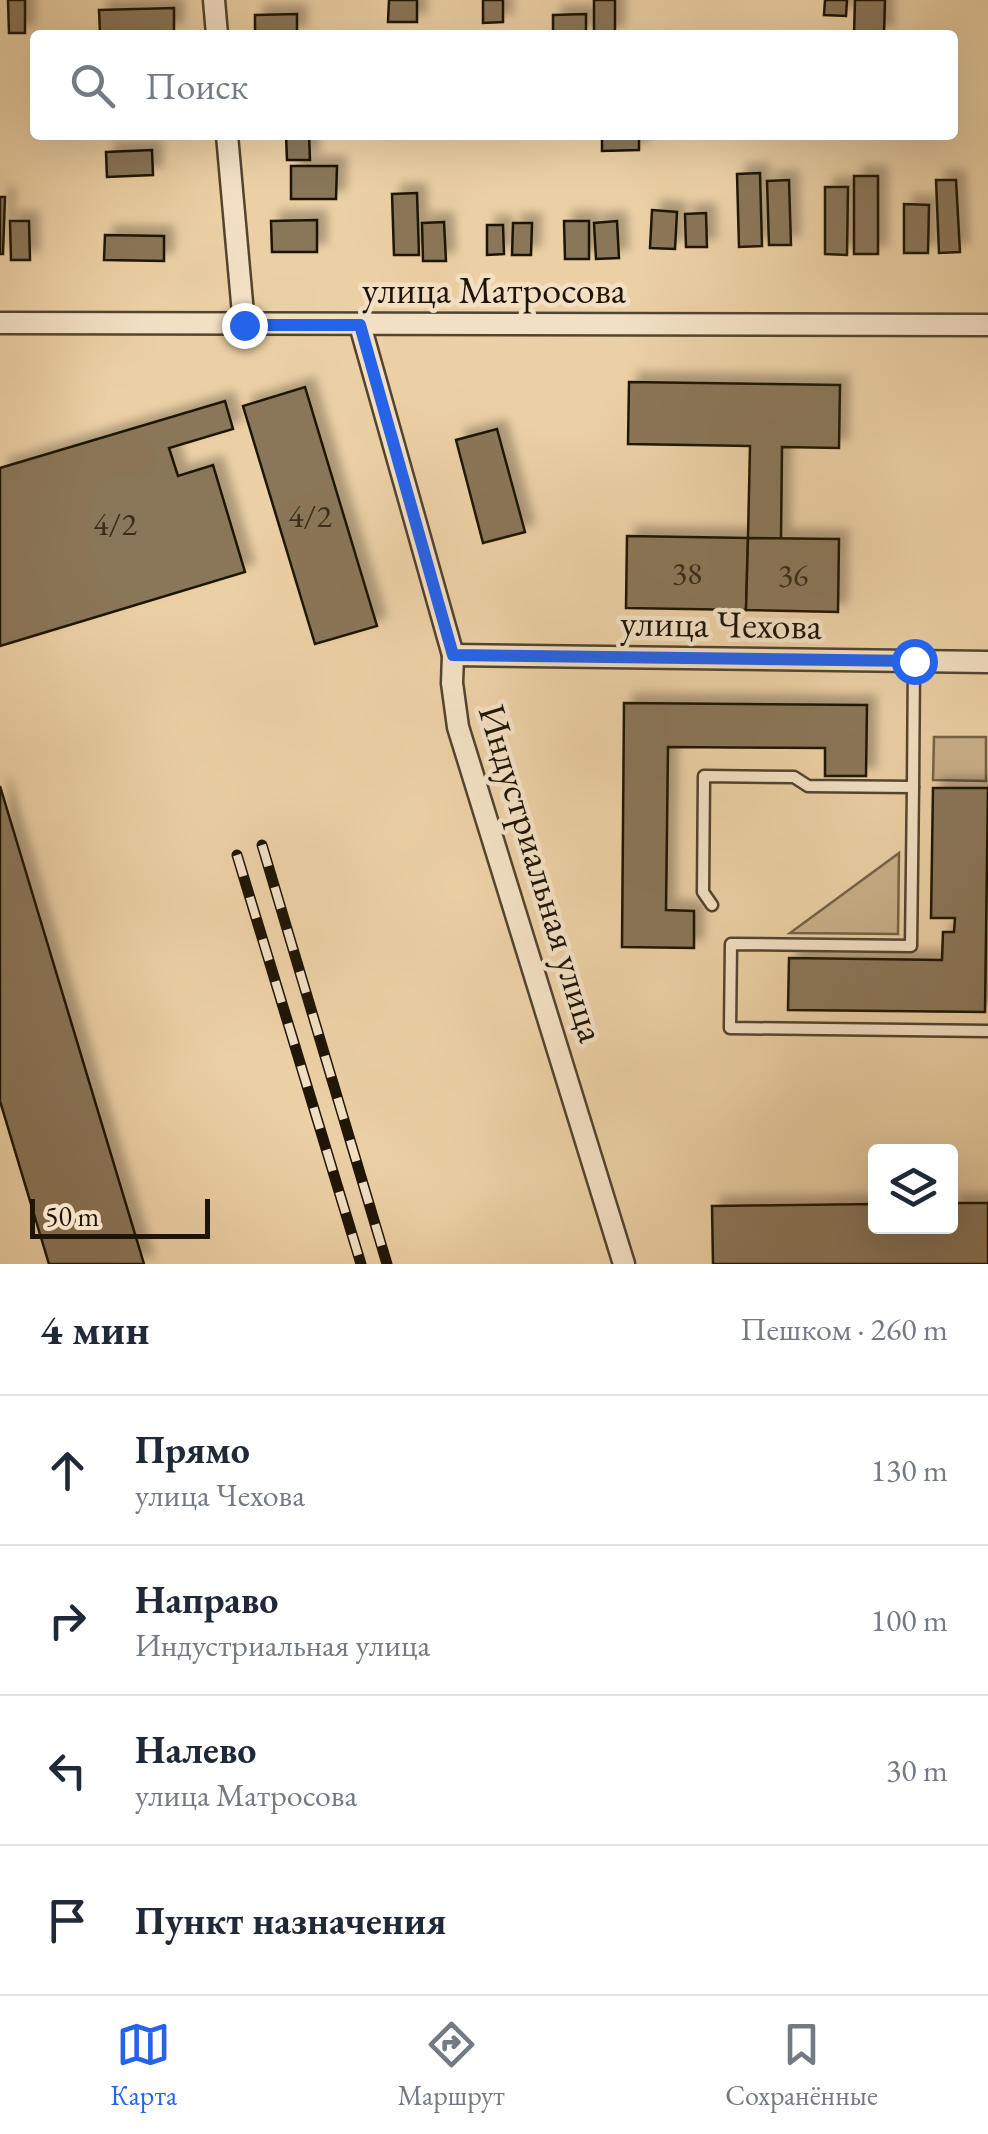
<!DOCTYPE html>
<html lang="ru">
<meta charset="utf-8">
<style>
:root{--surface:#fff;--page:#f2f2f3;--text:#1f2937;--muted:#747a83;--line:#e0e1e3;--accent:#2563eb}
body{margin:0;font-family:"EB Garamond",serif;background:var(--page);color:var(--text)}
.controls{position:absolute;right:30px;bottom:30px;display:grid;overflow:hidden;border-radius:10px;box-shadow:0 10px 40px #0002}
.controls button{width:90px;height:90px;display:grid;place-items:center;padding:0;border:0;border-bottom:2px solid var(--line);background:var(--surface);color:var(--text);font:50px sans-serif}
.scale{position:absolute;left:30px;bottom:25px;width:180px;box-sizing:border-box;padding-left:10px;border:5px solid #1f1506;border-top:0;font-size:28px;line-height:35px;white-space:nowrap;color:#1f1506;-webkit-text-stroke:8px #f3e0c4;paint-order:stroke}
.stop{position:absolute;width:30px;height:30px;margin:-22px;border:8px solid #2563eb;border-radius:50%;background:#fff}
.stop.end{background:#2563eb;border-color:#fff;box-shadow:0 2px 10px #0008}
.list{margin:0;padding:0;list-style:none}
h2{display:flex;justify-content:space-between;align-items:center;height:130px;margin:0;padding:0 40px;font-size:42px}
h2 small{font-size:32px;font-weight:400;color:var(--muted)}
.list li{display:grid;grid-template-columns:65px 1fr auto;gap:30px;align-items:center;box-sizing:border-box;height:150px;padding:0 40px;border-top:2px solid var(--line)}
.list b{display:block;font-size:38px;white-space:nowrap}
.list p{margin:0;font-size:32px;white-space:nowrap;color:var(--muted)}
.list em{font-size:32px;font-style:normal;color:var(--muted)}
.icon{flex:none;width:55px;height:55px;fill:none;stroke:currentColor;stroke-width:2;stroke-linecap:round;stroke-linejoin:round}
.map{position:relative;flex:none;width:988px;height:1264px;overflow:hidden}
.search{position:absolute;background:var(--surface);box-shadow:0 10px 40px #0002;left:30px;right:30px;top:30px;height:110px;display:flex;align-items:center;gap:25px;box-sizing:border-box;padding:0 35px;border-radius:10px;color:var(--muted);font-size:38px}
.sheet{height:730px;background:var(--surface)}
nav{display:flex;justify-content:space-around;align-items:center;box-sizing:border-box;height:140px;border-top:2px solid var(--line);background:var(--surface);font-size:28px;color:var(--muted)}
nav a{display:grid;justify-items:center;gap:5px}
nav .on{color:var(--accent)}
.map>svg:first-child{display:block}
.green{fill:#c9b08a;stroke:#746248;stroke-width:2.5}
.building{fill:#8a7659;stroke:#1f1506;stroke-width:2.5;filter:url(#shadow)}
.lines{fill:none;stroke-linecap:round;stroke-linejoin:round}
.lane-casing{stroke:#52442e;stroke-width:15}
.street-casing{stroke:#52442e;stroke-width:25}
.lane{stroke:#f3e0c4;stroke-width:10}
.street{stroke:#f3e0c4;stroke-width:20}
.rail-casing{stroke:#1f1506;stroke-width:11}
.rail{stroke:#f3e0c4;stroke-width:8;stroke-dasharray:22;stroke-linecap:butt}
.route{stroke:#2563eb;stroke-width:12}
.labels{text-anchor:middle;stroke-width:9;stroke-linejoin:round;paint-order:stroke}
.number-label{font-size:32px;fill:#3a2d1b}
.street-label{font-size:38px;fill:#1f1506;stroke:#f3e0c4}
</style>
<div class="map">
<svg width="988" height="1264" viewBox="0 0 988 1264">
<defs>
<filter id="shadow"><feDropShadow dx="9" dy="-9" stdDeviation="5" flood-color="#0004"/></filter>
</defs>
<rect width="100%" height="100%" fill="#ecd0a5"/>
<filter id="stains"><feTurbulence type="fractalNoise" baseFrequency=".002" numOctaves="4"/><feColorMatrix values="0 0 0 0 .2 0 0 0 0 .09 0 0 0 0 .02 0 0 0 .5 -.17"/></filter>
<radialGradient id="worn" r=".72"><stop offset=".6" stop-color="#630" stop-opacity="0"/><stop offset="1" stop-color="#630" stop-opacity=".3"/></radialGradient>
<!-- green -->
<g class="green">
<path d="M934 737H986V781L933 780Z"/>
<path d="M899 853 898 934 790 933Z"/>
</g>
<!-- building -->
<g class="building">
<path d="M8 0H25V33H9Z"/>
<path d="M389 0H417V22H388Z"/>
<path d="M483 0H503V22L483 23Z"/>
<rect x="594" y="0" width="21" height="35"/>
<path d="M825 0H847L846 16 824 15Z"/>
<path d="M855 0H885L884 35H854Z"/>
<path d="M174 8V32L100 33 99 10Z"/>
<path d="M297 14V35H255V15Z"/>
<path d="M586 14V35H553V15Z"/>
<path d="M286 135H309L310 160H287Z"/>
<path d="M602 135H639V150L602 151Z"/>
<path d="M152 150 153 175 107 177 106 152Z"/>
<path d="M291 166H337L336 199H291Z"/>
<path d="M760 173 762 246 739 247 737 174Z"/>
<rect x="854" y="176" width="24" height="78"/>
<path d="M789 180 791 245H769L767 181Z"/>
<path d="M936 180H956L960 252 939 253Z"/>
<path d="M825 187H848L847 255 825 254Z"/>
<path d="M417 193 419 255H394L392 194Z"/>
<path d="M0 197H5L3 254H0Z"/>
<path d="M904 204 929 205 928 253H904Z"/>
<path d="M652 210 677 212 675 249 650 248Z"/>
<path d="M706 213 707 247H686L685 214Z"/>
<path d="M317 220V252H272L271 221Z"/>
<path d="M10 221H29L30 260H11Z"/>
<path d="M564 221H589V259H565Z"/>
<path d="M617 221 619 258 596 259 594 223Z"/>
<path d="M444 222 446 261H423L422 223Z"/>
<path d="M513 223H532L531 255H512Z"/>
<path d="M487 225H503L504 254 487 255Z"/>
<path d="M105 235 164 236V261L104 260Z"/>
<path d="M629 382 840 385 839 448 782 447 781 539 748 538 750 446 628 444Z"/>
<path d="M305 387 377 626 315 644 243 406Z"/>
<path d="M225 401 233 429 169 448 178 476 213 465 245 572 0 646V468Z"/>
<path d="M497 429 525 532 483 543 456 440Z"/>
<path d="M627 536 748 538 746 610 626 608Z"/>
<path d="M748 538 839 539 838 612 746 610Z"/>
<path d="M624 703 867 705 866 776H825V748L668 747 666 910 694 911V948L622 947Z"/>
<path d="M0 786 144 1264H49L0 1101Z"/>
<path d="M933 788H988L985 1012 788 1010 789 958 942 960 943 932H954L955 918H931Z"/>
<path d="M950 1203H988V1264H713L712 1206 876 1204V1226H950Z"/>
</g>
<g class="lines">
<defs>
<g id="lane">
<path d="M913 787 911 946 731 944 730 1028 988 1031"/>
<path d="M712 905 703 892 704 776 794 777 808 786 913 787 914 661"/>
</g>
<g id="street">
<path d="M214 0 217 35"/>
<path d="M227 135 244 325"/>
<path d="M0 323 988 325"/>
<path d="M360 325 453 655 452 683 458 727 624 1264"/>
<path d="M453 655 988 662"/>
</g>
</defs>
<!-- lane casing -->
<use href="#lane" class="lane-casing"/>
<!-- street casing -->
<use href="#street" class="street-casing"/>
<!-- lane -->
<use href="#lane" class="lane"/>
<!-- street -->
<use href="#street" class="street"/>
<defs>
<g id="rail">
<path d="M262 845 387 1264"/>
<path d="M237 855 361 1264"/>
</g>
</defs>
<!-- rail casing -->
<use href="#rail" class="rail-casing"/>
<!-- rail -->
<use href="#rail" class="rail"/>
</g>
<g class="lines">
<!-- route -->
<path class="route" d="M244 325H360L453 655 914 661"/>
</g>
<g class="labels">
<!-- number labels -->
<g class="number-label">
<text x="310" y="527">4/2</text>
<text x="115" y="535">4/2</text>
<text x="687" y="584">38</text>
<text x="793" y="586">36</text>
</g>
<!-- street labels -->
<g class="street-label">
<text x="494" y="303">улица Матросова</text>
<text transform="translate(721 624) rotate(1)" y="13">улица Чехова</text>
<text transform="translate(542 873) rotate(73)" y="13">Индустриальная улица</text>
</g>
</g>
<rect width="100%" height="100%" filter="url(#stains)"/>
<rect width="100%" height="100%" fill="url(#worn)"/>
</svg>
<div class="controls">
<button><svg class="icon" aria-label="layers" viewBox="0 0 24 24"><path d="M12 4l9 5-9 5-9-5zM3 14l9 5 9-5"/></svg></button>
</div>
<div class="scale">50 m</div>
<div class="stop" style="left:914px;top:661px"></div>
<div class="stop end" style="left:244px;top:325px"></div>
<div class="search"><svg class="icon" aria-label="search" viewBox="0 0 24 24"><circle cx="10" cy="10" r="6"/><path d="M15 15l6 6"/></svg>Поиск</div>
</div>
<section class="sheet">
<h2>4 мин<small>Пешком · 260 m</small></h2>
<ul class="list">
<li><svg class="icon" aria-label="ahead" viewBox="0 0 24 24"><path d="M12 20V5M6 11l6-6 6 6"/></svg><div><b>Прямо</b><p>улица Чехова</p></div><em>130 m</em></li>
<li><svg class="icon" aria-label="right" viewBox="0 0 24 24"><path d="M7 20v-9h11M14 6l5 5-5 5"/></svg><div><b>Направо</b><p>Индустриальная улица</p></div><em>100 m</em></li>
<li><svg class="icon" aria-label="left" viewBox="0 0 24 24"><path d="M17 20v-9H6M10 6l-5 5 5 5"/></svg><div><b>Налево</b><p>улица Матросова</p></div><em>30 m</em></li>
<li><svg class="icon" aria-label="arrive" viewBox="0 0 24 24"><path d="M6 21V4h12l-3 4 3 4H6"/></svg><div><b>Пункт назначения</b></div></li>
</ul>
</section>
<nav>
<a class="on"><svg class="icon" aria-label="map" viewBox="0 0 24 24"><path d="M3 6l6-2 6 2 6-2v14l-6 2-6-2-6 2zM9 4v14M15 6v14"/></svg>Карта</a>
<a><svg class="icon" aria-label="directions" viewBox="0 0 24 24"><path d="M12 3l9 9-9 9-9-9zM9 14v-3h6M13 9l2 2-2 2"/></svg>Маршрут</a>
<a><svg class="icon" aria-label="saved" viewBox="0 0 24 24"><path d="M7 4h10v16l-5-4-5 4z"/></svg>Сохранённые</a>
</nav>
